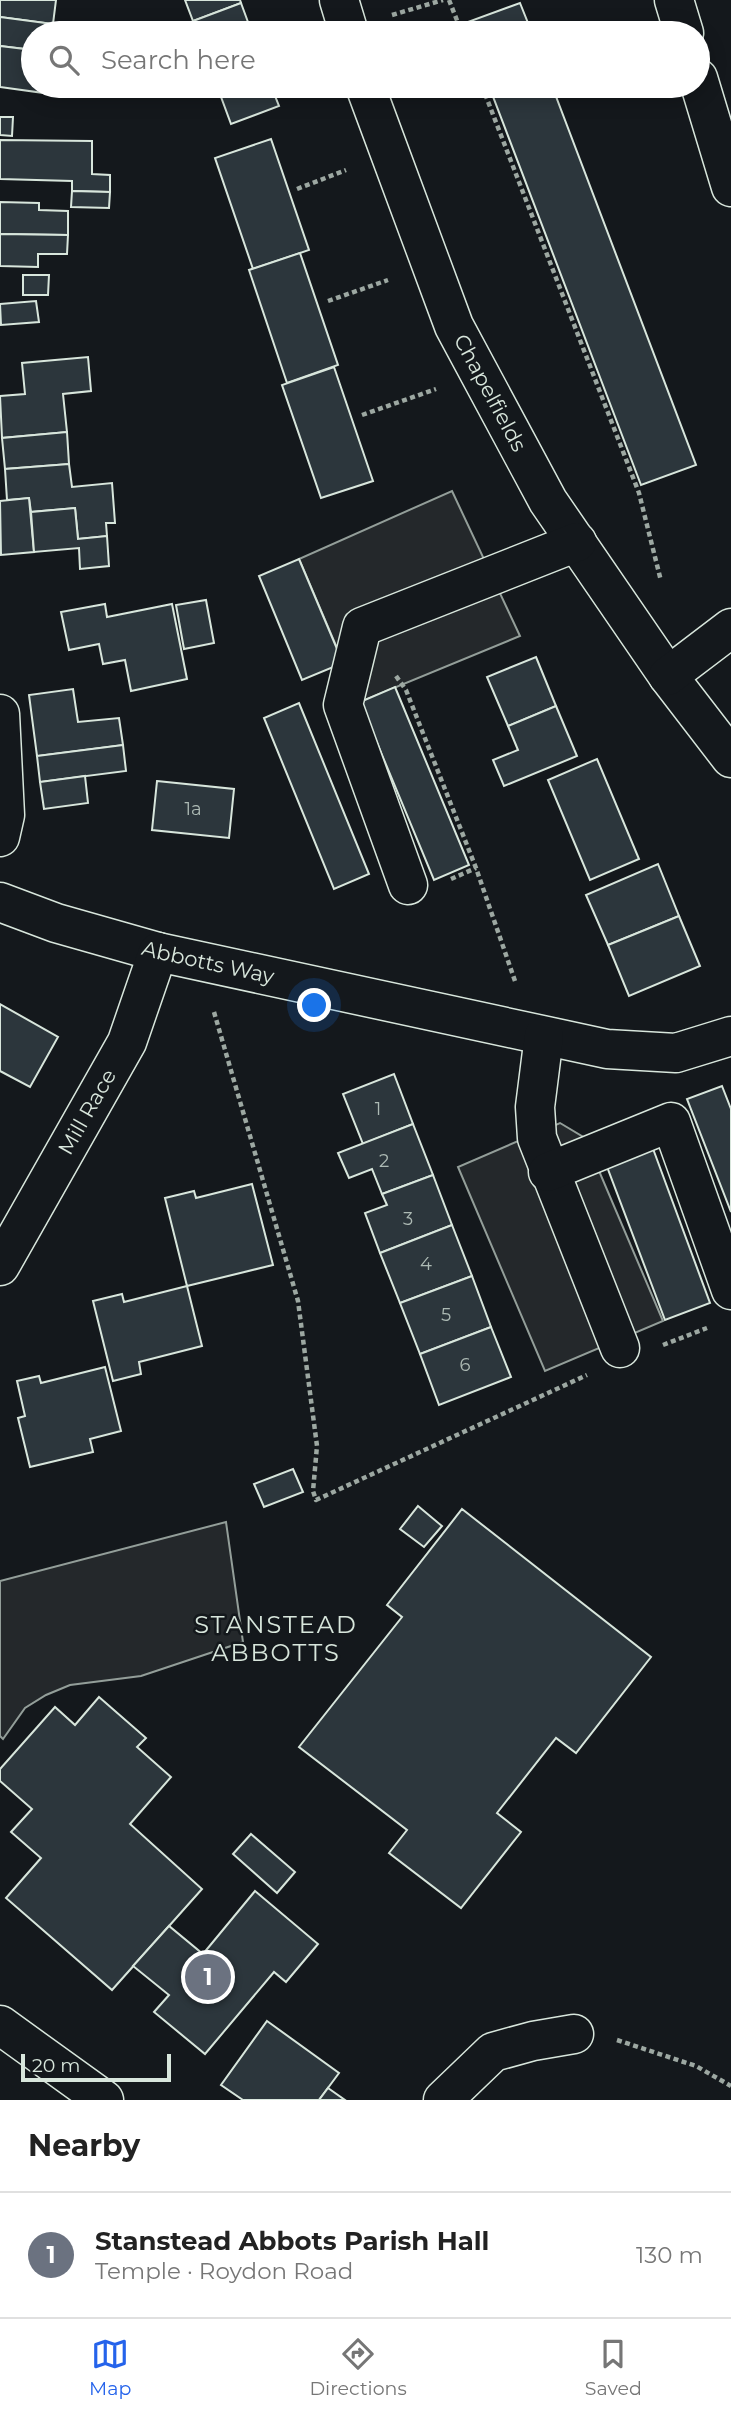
<!DOCTYPE html>
<meta charset="utf-8">
<style>
:root{--surface:#fff;--page:#f2f2f2;--text:#222;--muted:#767676;--line:#e0e0e0;--accent:#2563eb}
body{margin:0;font-family:Montserrat,sans-serif;background:var(--page);color:var(--text)}
.scale{position:absolute;left:21px;bottom:18px;width:150px;box-sizing:border-box;padding-left:7px;border:4px solid #d8e6dc;border-top:0;font-size:19px;line-height:24px;white-space:nowrap;color:#d8e6dc;-webkit-text-stroke:5px #14181c;paint-order:stroke}
.you{position:absolute;left:315px;top:1006px;width:24px;height:24px;margin:-18px;border:5px solid #fff;border-radius:50%;background:#1a73e8;box-shadow:0 0 0 10px #1a73e833}
.badge{display:grid;place-items:center;width:46px;height:46px;border-radius:50%;background:var(--accent);color:#fff;font-size:23px;font-weight:700}
.pin{position:absolute;translate:-50% -50%;border:4px solid #fff;box-shadow:0 2px 7px #0006}
.list{margin:0;padding:0;list-style:none}
h2{display:flex;justify-content:space-between;align-items:center;height:91px;margin:0;padding:0 28px;font-size:30px}
h2 small{font-size:23px;font-weight:400;color:var(--muted)}
.list li{display:grid;grid-template-columns:46px 1fr auto;gap:21px;align-items:center;box-sizing:border-box;height:126px;padding:0 28px;border-top:2px solid var(--line)}
.list b{display:block;font-size:26px;white-space:nowrap}
.list p{margin:0;font-size:23px;white-space:nowrap;color:var(--muted)}
.list em{font-size:23px;font-style:normal;color:var(--muted)}
.icon{flex:none;width:38px;height:38px;fill:none;stroke:currentColor;stroke-width:2;stroke-linecap:round;stroke-linejoin:round}
.map{position:relative;flex:none;width:731px;height:2100px;overflow:hidden}
.search{position:absolute;background:var(--surface);box-shadow:0 4px 18px #0003;left:21px;right:21px;top:21px;height:77px;display:flex;align-items:center;gap:18px;box-sizing:border-box;padding:0 24px;border-radius:38px;color:var(--muted);font-size:26px}
.sheet{height:217px;background:var(--surface)}
nav{display:flex;justify-content:space-around;align-items:center;box-sizing:border-box;height:98px;border-top:2px solid var(--line);background:var(--surface);font-size:19px;color:var(--muted)}
nav a{display:grid;justify-items:center;gap:4px}
nav .on{color:var(--accent)}
.map>svg:first-child{display:block}
.parking{fill:#24282b;stroke:#939e99;stroke-width:2}
.building{fill:#2c363c;stroke:#d8e6dc;stroke-width:2}
.lines{fill:none;stroke-linecap:round;stroke-linejoin:round}
.minor-casing{stroke:#d8e6dc;stroke-width:41}
.major-casing{stroke:#d8e6dc;stroke-width:41}
.path{stroke:#9da8a2;stroke-width:4.5;stroke-dasharray:5 3.5;stroke-linecap:butt}
.minor{stroke:#14181c;stroke-width:38}
.major{stroke:#14181c;stroke-width:38}
.labels{text-anchor:middle;stroke-width:5;stroke-linejoin:round;paint-order:stroke}
.number-label{font-size:18px;fill:#adbab4}
.street-label{font-size:21px;fill:#d8e6dc;stroke:#14181c}
.quarter-label{font-size:24px;letter-spacing:2px;fill:#d8e6dc;stroke:#14181c}
</style>
<div class="map">
<svg width="731" height="2100" viewBox="0 0 731 2100">
<rect width="100%" height="100%" fill="#14181c"/>
<!-- parking -->
<g class="parking">
<path d="M452 491 520 636 360 702 299 559Z"/>
<path d="M560 1123 585 1138 663 1321 545 1371 458 1167Z"/>
<path d="M226 1522 243 1642 141 1676 70 1685 46 1695 25 1708 3 1739 0 1736V1581Z"/>
</g>
<!-- building -->
<g class="building">
<path d="M0 0H56L53 24 0 17Z"/>
<path d="M185 0H240L241 3 193 21Z"/>
<path d="M241 3 252 33H197L193 21Z"/>
<path d="M520 3 532 33H469L465 23Z"/>
<path d="M0 17 53 24 52 33H33V50L0 46Z"/>
<path d="M0 46 33 50V86H45L44 93 0 87Z"/>
<path d="M217 86H271L279 106 231 124Z"/>
<path d="M489 86H552L696 465 641 485Z"/>
<path d="M0 117H13L12 136 0 135Z"/>
<path d="M271 139 309 250 253 269 215 158Z"/>
<path d="M0 140 92 141V174L110 175V192L72 191V181L0 179Z"/>
<path d="M72 191 110 192 109 208 71 207Z"/>
<path d="M0 202 39 203V210L68 211V235L0 234Z"/>
<path d="M0 234 68 235 67 254H38V267L0 266Z"/>
<path d="M300 253 338 365 287 383 249 270Z"/>
<path d="M23 275H49L48 295H23Z"/>
<path d="M36 301 39 322 1 325 0 304Z"/>
<path d="M88 357 91 391 63 394 67 432 2 438 0 396 25 394 22 363Z"/>
<path d="M334 367 373 481 321 498 282 385Z"/>
<path d="M67 432 69 464 5 469 2 438Z"/>
<path d="M69 464 72 487 112 483 115 523H106L107 536 78 539 75 508 31 512 29 498 7 500 5 469Z"/>
<path d="M29 498 34 552 1 555 0 501Z"/>
<path d="M75 508 78 539 107 536 109 566 80 569 79 548 34 552 31 512Z"/>
<path d="M299 559 343 663 302 680 259 576Z"/>
<path d="M206 600 214 643 184 649 176 605Z"/>
<path d="M105 604 107 617 172 604 187 679 131 691 125 660 103 664 99 644 69 650 61 612Z"/>
<path d="M536 657 556 706 508 726 487 677Z"/>
<path d="M395 687 469 865 434 880 360 702Z"/>
<path d="M73 689 78 722 119 718 123 745 37 756 29 695Z"/>
<path d="M299 703 369 874 334 889 264 718Z"/>
<path d="M556 706 577 756 504 786 493 760 518 750 508 726Z"/>
<path d="M123 745 126 771 40 782 37 756Z"/>
<path d="M597 759 639 859 590 880 548 780Z"/>
<path d="M85 776 88 803 44 809 40 782Z"/>
<path d="M157 781 234 789 229 838 152 830Z"/>
<path d="M658 864 679 916 608 945 586 895Z"/>
<path d="M679 916 700 966 629 996 608 945Z"/>
<path d="M0 1004 58 1037 30 1087 0 1071Z"/>
<path d="M394 1074 413 1124 363 1144 343 1094Z"/>
<path d="M722 1086 731 1109V1212L687 1099Z"/>
<path d="M413 1124 433 1175 382 1194 372 1169 349 1178 338 1153Z"/>
<path d="M652 1146 710 1303 665 1320 606 1164Z"/>
<path d="M433 1175 452 1225 380 1253 365 1213 387 1205 382 1194Z"/>
<path d="M252 1184 273 1265 187 1286 165 1198 194 1191 196 1198Z"/>
<path d="M452 1225 472 1276 400 1303 380 1253Z"/>
<path d="M472 1276 491 1327 420 1354 400 1303Z"/>
<path d="M187 1286 202 1346 139 1362 141 1374 113 1381 93 1301 122 1294 124 1302Z"/>
<path d="M491 1327 511 1377 439 1405 420 1354Z"/>
<path d="M105 1367 121 1431 90 1439 93 1452 30 1467 18 1418 25 1416 17 1381 39 1376 41 1383Z"/>
<path d="M293 1469 303 1492 264 1507 254 1484Z"/>
<path d="M418 1506 442 1526 424 1547 400 1529Z"/>
<path d="M462 1509 651 1657 576 1753 556 1738 497 1813 521 1832 461 1908 389 1853 407 1830 299 1747 402 1617 387 1605Z"/>
<path d="M99 1697 146 1738 137 1747 171 1777 130 1824 202 1889 112 1990 6 1898 41 1858 11 1832 32 1809 0 1781V1769L55 1707 75 1725Z"/>
<path d="M251 1834 295 1872 277 1893 233 1854Z"/>
<path d="M255 1891 318 1944 286 1982 274 1972 205 2054 154 2012 169 1995 133 1966 169 1926 203 1954Z"/>
<path d="M267 2021 339 2073 319 2100H243L221 2085Z"/>
<path d="M328 2088 345 2100H319Z"/>
</g>
<g class="lines">
<defs>
<g id="minor">
<path d="M339 0 349 33"/>
<path d="M674 0 684 33"/>
<path d="M698 78 731 187"/>
<path id="s1" d="M365 86 454 326 548 501 668 676 731 758"/>
<path d="M668 676 731 628"/>
<path d="M0 714 5 815 0 837"/>
<path d="M408 885 343 705 362 627 577 542"/>
<path id="s2" d="M0 902 56 923 158 952 607 1049 676 1053 731 1036"/>
<path d="M544 1036 535 1107 537 1138 620 1348"/>
<path d="M548 1172 671 1122 731 1290"/>
<path id="s3" d="M0 1266 127 1042 158 952"/>
<path d="M443 2100 493 2052 533 2041 574 2034"/>
</g>
<path id="major" d="M0 2025 104 2100"/>
</defs>
<!-- minor casing -->
<use href="#minor" class="minor-casing"/>
<!-- major casing -->
<use href="#major" class="major-casing"/>
<!-- path -->
<g class="path">
<path d="M449 0 462 33"/>
<path d="M392 15 443 0"/>
<path d="M482 86 639 493 661 581"/>
<path d="M297 189 346 170"/>
<path d="M328 301 388 280"/>
<path d="M362 415 436 389"/>
<path d="M396 676 406 690 476 868 515 981"/>
<path d="M451 879 476 868"/>
<path d="M214 1012 298 1301 317 1446 313 1491 316 1500 587 1375"/>
<path d="M663 1345 707 1328"/>
<path d="M617 2040 696 2066 731 2086"/>
</g>
<!-- minor -->
<use href="#minor" class="minor"/>
<!-- major -->
<use href="#major" class="major"/>
</g>
<g class="labels">
<!-- number labels -->
<g class="number-label">
<text x="193" y="815">1a</text>
<text x="378" y="1115">1</text>
<text x="384" y="1167">2</text>
<text x="408" y="1225">3</text>
<text x="426" y="1270">4</text>
<text x="446" y="1321">5</text>
<text x="465" y="1371">6</text>
</g>
<!-- street labels -->
<g class="street-label">
<text dy="7" stroke="none"><textPath href="#s1" startOffset="332">Chapelfields</textPath></text>
<text dy="7" stroke="none"><textPath href="#s2" startOffset="217">Abbotts Way</textPath></text>
<text dy="7" stroke="none"><textPath href="#s3" startOffset="177">Mill Race</textPath></text>
</g>
<!-- quarter labels -->
<g class="quarter-label">
<text x="276" y="1633">STANSTEAD<tspan x="276" dy="28">ABBOTTS</tspan></text>
</g>
</g>
</svg>
<div class="scale">20 m</div>
<div class="you"></div>
<div class="pin badge" style="left:208px;top:1977px;background:#6b7280">1</div>
<div class="search"><svg class="icon" aria-label="search" viewBox="0 0 24 24"><circle cx="10" cy="10" r="6"/><path d="M15 15l6 6"/></svg>Search here</div>
</div>
<section class="sheet">
<h2>Nearby<small></small></h2>
<ul class="list">
<li><span class="badge" style="background:#6b7280">1</span><div><b>Stanstead Abbots Parish Hall</b><p>Temple · Roydon Road</p></div><em>130 m</em></li>
</ul>
</section>
<nav>
<a class="on"><svg class="icon" aria-label="map" viewBox="0 0 24 24"><path d="M3 6l6-2 6 2 6-2v14l-6 2-6-2-6 2zM9 4v14M15 6v14"/></svg>Map</a>
<a><svg class="icon" aria-label="directions" viewBox="0 0 24 24"><path d="M12 3l9 9-9 9-9-9zM9 14v-3h6M13 9l2 2-2 2"/></svg>Directions</a>
<a><svg class="icon" aria-label="saved" viewBox="0 0 24 24"><path d="M7 4h10v16l-5-4-5 4z"/></svg>Saved</a>
</nav>
